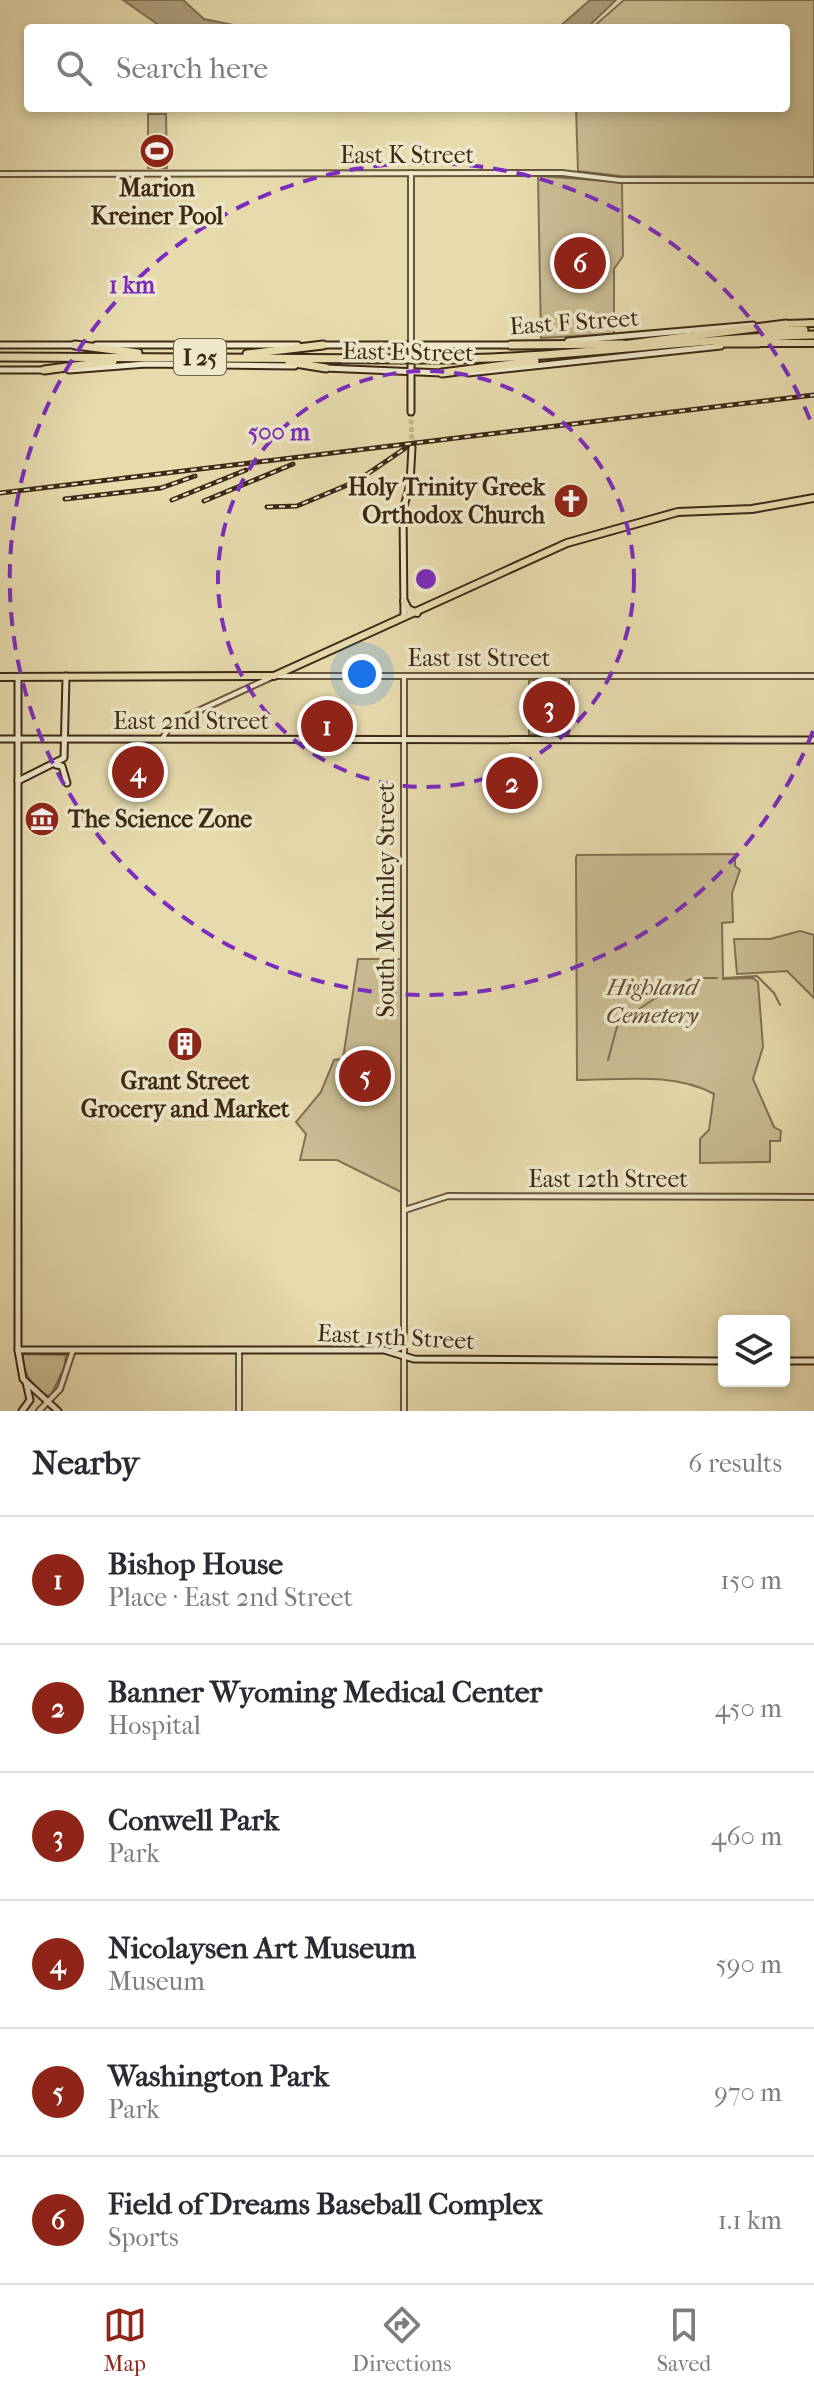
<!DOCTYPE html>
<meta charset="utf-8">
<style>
:root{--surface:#fff;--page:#f7f7f7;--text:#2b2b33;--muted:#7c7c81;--line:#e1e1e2;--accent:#8f2418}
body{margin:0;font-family:"IM FELL French Canon",serif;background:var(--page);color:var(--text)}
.controls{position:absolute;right:24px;bottom:24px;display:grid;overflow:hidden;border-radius:8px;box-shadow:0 4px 12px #0003}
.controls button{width:72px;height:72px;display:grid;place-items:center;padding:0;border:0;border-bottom:2px solid var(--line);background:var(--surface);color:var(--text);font:40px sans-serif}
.you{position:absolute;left:362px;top:674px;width:28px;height:28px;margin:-20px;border:6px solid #fff;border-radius:50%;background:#1a73e8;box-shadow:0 0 0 12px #1a73e833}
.badge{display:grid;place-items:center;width:52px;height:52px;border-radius:50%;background:var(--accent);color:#fff;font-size:26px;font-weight:700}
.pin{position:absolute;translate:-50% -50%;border:4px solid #fff;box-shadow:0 2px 8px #0006}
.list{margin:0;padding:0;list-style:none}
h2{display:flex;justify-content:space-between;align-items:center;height:104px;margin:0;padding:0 32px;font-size:34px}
h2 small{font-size:26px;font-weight:400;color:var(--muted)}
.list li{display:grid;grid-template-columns:52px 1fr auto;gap:24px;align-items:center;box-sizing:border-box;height:128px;padding:0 32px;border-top:2px solid var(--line)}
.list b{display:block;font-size:30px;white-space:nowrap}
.list p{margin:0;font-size:26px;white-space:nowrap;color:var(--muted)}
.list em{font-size:26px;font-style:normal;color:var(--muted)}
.icon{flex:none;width:44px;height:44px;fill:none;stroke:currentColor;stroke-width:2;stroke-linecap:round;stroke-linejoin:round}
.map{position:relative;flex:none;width:814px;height:1411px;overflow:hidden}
.search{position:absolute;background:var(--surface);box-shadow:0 4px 12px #0003;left:24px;right:24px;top:24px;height:88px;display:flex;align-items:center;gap:20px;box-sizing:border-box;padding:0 28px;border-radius:8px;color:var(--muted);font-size:30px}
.sheet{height:872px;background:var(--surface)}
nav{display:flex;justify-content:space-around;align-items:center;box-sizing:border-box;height:112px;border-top:2px solid var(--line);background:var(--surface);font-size:22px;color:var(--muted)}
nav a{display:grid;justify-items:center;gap:4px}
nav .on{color:var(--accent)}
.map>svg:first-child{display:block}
.green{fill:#cabd94;stroke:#837254;stroke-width:2}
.water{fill:#ad9e7a;stroke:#806f52;stroke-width:2}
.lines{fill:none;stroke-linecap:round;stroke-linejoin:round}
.stream{stroke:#806f52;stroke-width:2}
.secondary-tunnel{stroke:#c5b78f;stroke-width:5;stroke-dasharray:5 2.5;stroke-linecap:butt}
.tertiary-casing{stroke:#67553b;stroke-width:8}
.secondary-casing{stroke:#3c2815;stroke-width:9}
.primary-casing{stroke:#3c2815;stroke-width:10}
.motorway-casing{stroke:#3c2815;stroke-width:11}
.tertiary{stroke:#efe8ca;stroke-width:4}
.secondary{stroke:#efe8ca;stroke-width:5}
.primary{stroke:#e7dbae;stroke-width:6}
.motorway{stroke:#e7dbae;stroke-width:7}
.rail-casing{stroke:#3c2815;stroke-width:5}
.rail{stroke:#efe8ca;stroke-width:2;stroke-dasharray:6;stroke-linecap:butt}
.motorway-bridge-casing{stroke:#3c2815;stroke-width:11;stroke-linecap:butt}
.motorway-bridge{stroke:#e7dbae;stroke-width:7}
.ring{fill:none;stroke:#7b2cbf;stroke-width:4;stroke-dasharray:14 10}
.labels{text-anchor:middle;stroke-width:7;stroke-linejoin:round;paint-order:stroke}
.shield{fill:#efe8ca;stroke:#72624b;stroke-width:2}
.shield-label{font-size:22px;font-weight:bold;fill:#3c2815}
.street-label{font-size:24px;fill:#3c2815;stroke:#efe8ca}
.poi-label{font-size:24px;font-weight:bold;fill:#3c2815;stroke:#efe8ca}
.park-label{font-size:24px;font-style:italic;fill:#604d35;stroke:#efe8ca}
.centre{fill:#7b2cbf;stroke:#efe8ca;stroke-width:4}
.ring-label{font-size:24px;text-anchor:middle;font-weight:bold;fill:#7b2cbf;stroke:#efe8ca;stroke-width:7;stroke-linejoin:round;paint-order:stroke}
</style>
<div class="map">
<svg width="814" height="1411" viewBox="0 0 814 1411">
<rect width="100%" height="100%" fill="#e7dbae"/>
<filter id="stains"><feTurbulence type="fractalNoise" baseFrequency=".0025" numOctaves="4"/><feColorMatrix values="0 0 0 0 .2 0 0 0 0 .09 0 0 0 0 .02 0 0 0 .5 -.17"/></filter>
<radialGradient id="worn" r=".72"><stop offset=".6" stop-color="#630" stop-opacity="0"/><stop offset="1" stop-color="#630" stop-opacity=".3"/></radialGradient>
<!-- green -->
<g class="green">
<path d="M624 0H814V177L620 176 578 171 576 108H786V28H592Z"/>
<path d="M148 114H166L167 168H148Z"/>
<path d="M538 176 622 182 623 256 614 269V334L541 338Z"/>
<rect x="529" y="680" width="40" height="55"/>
<path d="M735 854V866L740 870 732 893 733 922 722 923 723 979 753 978 758 982 763 1047 753 1079 774 1127 781 1131 780 1141H770V1162L700 1163V1139L709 1130 714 1094C673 1072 622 1080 577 1080L576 858 577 855Z"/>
<path d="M800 931 814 935V998L787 971 737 974 734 939H770Z"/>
<path d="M358 959H404L401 1192 337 1160H300L306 1134 296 1122 321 1092 334 1060 343 1059Z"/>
<path d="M23 1354 66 1355 64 1368 51 1395 46 1396C32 1384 22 1374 23 1354Z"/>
</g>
<!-- water -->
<g class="water">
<path d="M123 0H183L204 19 248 28H163Z"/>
<path d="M590 0H616L587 28H558Z"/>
</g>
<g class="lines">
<!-- stream -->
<g class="stream">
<path d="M698 978H717"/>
<path d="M724 978 757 976 774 993 780 1005"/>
<path d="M633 1013 674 986 691 979"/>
<path d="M608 1060 618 1023 628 1016"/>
</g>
<!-- secondary-tunnel -->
<path class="secondary-tunnel" d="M411 412 412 447"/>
<defs>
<g id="tertiary">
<path d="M411 173V346"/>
<path d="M0 174 562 173 620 180H814"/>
<path d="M404 676V1411"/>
<path d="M162 739 172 723 274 676H814"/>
<path d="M405 1210 448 1196 814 1197"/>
<path d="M239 1350V1411"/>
<path d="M39 1411 60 1389 73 1350"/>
</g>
<g id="secondary">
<path d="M568 341 753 325"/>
<path d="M0 345H78"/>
<path d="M96 345H298"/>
<path d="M320 345H514"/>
<path d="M411 346V412"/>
<path d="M325 368 442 373"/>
<path d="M0 370H47"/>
<path d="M69 370 146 364 295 366"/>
<path d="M468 373 721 346"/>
<path d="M404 617 403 510 410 484 412 447"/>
<path d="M18 677V1350L23 1379 58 1411"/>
<path d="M0 739 814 740"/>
<path d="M56 765 62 766 67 783"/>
<path d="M18 781 64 758 66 676"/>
<path d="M18 1350H384L414 1359 724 1361"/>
<path d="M392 1351 404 1346"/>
<path d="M784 1361H814"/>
<path d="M22 1411 30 1400 26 1382"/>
</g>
<g id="primary">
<path d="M786 324 814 323"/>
<path d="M758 343H814"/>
<path d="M404 601 408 609 417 613"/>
<path d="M0 677 274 676 567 543 678 512 752 509 814 498"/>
</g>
<g id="motorway">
<path d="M764 331 804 330"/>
<path d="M719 343H758"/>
<path d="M75 345 138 353"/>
<path d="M511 345 623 344"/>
<path d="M622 345 786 324"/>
<path d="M247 354 323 345"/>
<path d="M0 357 400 359"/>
<path d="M421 359C553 361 682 338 814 335"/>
<path d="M289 362 326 368"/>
<path d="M44 370 113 361"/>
<path d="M442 373 535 361"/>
</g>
</defs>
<!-- tertiary casing -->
<use href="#tertiary" class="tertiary-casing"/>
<!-- secondary casing -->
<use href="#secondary" class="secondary-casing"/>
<!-- primary casing -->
<use href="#primary" class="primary-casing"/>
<!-- motorway casing -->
<use href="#motorway" class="motorway-casing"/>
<!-- tertiary -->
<use href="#tertiary" class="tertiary"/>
<!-- secondary -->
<use href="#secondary" class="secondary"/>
<!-- primary -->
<use href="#primary" class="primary"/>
<!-- motorway -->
<use href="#motorway" class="motorway"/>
<defs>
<g id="rail">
<path d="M0 493 814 395"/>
<path d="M65 499 161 488 195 476"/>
<path d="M172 500 246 470"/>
<path d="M204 501 293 464"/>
<path d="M267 507 297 506 357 481 407 447"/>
</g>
</defs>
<!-- rail casing -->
<use href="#rail" class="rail-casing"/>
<!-- rail -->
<use href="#rail" class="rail"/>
<defs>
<path id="motorway-bridge" d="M400 359H421"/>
</defs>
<!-- motorway-bridge casing -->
<use href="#motorway-bridge" class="motorway-bridge-casing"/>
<!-- motorway-bridge -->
<use href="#motorway-bridge" class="motorway-bridge"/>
</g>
<!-- distance rings -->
<g class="ring">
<circle cx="426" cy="579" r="208"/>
<path d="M813 731A416 416 0 1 1 813 427"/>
</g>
<!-- icons -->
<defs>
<symbol id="stadium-disc" viewBox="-11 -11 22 22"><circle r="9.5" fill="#8f2418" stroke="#efe8ca"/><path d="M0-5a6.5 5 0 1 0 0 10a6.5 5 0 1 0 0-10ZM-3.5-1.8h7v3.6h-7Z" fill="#fff"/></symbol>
<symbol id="church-disc" viewBox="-11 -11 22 22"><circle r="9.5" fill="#8f2418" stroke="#efe8ca"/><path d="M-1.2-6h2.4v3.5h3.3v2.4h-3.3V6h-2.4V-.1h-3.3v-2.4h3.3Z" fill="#fff"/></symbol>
<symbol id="museum-disc" viewBox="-11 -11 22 22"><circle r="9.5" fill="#8f2418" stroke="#efe8ca"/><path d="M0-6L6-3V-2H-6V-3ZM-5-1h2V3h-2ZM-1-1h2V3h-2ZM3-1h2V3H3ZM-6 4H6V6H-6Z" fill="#fff"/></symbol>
<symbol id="building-disc" viewBox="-11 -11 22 22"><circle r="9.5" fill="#8f2418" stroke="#efe8ca"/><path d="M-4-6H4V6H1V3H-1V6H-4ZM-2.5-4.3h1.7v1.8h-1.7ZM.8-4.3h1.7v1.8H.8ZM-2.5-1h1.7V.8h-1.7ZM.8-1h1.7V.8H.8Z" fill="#fff"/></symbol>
</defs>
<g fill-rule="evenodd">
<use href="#stadium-disc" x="137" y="131" width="40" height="40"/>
<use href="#church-disc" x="551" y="481" width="40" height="40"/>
<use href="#museum-disc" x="22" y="799" width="40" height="40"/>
<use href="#building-disc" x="165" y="1024" width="40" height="40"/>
</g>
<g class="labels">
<!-- shield labels -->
<rect class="shield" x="174" y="339" width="52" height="36" rx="6"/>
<g class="shield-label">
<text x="200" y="365">I 25</text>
</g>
<!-- street labels -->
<g class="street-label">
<text x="407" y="163">East K Street</text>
<text transform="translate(574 322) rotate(-4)" y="8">East F Street</text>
<text transform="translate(408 352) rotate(1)" y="8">East E Street</text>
<text x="479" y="666">East 1st Street</text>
<text x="191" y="729">East 2nd Street</text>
<text transform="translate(386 900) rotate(-90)" y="8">South McKinley Street</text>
<text x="608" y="1187">East 12th Street</text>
<text transform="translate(396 1337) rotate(3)" y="8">East 15th Street</text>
</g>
<!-- poi labels -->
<g class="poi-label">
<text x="157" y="196">Marion<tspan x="157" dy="28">Kreiner Pool</tspan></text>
<text x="545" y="495" text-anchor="end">Holy Trinity Greek<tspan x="545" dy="28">Orthodox Church</tspan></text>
<text x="68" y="827" text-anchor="start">The Science Zone</text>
<text x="185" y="1089">Grant Street<tspan x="185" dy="28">Grocery and Market</tspan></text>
</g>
<!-- park labels -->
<g class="park-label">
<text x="652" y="995">Highland<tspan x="652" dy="28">Cemetery</tspan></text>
</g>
</g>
<circle cx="426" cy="579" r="12" class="centre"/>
<g class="ring-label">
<text x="132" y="293">1 km</text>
<text x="279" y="440">500 m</text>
</g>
<rect width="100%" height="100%" filter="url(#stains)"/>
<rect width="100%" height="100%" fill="url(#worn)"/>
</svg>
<div class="controls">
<button><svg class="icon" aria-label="layers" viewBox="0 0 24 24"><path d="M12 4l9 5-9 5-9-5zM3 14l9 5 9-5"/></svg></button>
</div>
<div class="you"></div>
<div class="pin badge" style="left:327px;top:726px">1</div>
<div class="pin badge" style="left:512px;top:783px">2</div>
<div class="pin badge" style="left:549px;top:707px">3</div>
<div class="pin badge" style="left:138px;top:772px">4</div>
<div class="pin badge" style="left:365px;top:1076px">5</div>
<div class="pin badge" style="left:580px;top:263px">6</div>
<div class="search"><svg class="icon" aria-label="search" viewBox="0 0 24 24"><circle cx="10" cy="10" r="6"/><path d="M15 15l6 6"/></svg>Search here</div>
</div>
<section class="sheet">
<h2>Nearby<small>6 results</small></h2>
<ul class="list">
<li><span class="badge">1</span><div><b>Bishop House</b><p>Place · East 2nd Street</p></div><em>150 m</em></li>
<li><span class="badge">2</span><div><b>Banner Wyoming Medical Center</b><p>Hospital</p></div><em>450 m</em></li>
<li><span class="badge">3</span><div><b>Conwell Park</b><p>Park</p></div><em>460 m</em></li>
<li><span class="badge">4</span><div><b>Nicolaysen Art Museum</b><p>Museum</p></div><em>590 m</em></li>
<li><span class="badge">5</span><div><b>Washington Park</b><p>Park</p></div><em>970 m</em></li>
<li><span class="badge">6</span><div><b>Field of Dreams Baseball Complex</b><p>Sports</p></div><em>1.1 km</em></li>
</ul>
</section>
<nav>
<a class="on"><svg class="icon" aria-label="map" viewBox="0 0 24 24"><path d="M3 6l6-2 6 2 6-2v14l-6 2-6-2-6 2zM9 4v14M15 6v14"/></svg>Map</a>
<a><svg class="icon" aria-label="directions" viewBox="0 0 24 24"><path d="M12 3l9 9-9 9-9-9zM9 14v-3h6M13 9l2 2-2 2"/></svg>Directions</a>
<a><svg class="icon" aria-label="saved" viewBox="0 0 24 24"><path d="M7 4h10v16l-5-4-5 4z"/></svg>Saved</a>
</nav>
